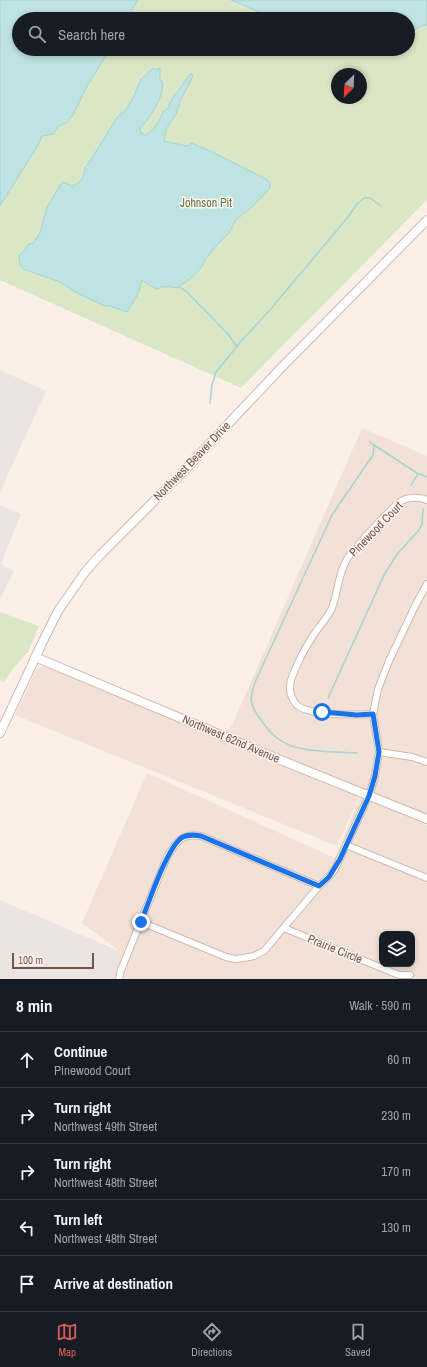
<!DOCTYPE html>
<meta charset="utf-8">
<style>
:root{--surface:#171b24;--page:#242831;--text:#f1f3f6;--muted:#9ea1a6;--line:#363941;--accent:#da5e58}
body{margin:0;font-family:"Archivo Narrow",sans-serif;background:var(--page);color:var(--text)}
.controls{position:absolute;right:12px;bottom:12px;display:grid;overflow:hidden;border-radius:8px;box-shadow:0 2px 6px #0003}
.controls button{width:36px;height:36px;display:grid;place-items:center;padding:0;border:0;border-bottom:1px solid var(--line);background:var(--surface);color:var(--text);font:20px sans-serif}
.compass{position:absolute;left:331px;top:68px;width:36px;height:36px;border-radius:50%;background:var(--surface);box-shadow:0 2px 6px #0003;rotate:204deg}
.scale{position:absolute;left:12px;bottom:10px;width:82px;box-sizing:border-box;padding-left:4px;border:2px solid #73554e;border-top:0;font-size:11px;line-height:14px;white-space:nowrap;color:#73554e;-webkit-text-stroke:3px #fef5ee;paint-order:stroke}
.stop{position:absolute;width:12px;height:12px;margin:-9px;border:3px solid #1a73e8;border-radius:50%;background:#fff}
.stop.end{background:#1a73e8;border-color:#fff;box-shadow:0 1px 4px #0008}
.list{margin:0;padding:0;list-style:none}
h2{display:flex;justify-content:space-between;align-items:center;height:52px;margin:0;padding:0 16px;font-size:17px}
h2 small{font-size:13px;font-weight:400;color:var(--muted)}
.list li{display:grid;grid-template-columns:26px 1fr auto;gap:12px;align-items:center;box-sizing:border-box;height:56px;padding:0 16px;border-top:1px solid var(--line)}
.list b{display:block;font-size:15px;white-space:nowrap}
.list p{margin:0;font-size:13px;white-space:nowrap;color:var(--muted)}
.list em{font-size:13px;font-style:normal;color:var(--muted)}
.icon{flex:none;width:22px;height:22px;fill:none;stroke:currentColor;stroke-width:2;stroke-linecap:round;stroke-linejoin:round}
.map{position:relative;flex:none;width:427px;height:979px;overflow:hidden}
.search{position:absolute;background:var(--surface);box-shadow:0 2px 6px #0003;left:12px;right:12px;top:12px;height:44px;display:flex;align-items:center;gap:10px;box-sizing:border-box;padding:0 14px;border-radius:22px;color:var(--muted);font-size:15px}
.sheet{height:332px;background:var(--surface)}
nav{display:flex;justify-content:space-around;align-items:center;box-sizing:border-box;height:56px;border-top:1px solid var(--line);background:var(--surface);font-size:11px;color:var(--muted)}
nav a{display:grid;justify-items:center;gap:2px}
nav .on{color:var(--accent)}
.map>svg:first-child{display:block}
.residential{fill:#f2e1d7;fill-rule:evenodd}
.industrial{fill:#ece4e1}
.green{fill:#dae7c7;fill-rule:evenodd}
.water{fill:#bee3e2;stroke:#a5d4d3}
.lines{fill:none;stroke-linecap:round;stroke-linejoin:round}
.stream{stroke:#a5d4d3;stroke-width:1.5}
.street-casing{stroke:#ceb9b2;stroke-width:8}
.secondary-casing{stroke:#d0b8af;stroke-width:10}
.street{stroke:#fff;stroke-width:6}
.secondary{stroke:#fff;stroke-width:8}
.route{stroke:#1a73e8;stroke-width:5}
.labels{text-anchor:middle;stroke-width:3;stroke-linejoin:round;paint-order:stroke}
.park-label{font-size:12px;fill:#5e7847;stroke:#fef5ee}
.street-label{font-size:12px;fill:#73554e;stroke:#fef5ee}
</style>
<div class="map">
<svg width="427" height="979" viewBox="0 0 427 979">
<rect width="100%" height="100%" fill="#fbf0e8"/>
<!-- residential -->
<g class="residential">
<path d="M362 428 427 456V819L226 737 227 731 232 725Z"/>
<path d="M49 666 349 792 359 797 337 846 15 715 36 670 40 667Z"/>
<path d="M147 773 335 858 360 797 427 825V979H110L119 951 82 923ZM382 934H412V964H382Z"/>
</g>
<!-- industrial -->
<g class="industrial">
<path d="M0 370 46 391 0 492Z"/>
<path d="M0 505 21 514 1 564 14 571 0 599Z"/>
<path d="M0 900 119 951 110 979H0Z"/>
</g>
<!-- green -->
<g class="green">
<path d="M0 0H427V200L241 388 0 280ZM19 19H408V49H19ZM337 74H361V98H337Z"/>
<path d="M0 612 39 626 28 652 12 670 4 682 0 680Z"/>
</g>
<!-- water -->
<g class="water">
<path d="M0 0H138L126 19H19V49H110L86 88 73 115 66 123 59 126 53 134 42 136 38 145 0 206Z"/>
<path d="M231 0H427V25L421 26 408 33V19H272L257 11Z"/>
<path d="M154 68 156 70 160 68V80L162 81C166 94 149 120 140 128L141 133 146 135 153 129 160 119 163 112 168 108 172 99 191 73 193 76 180 101 179 106 176 114 166 130 164 141 187 146 191 143C217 153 241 167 266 179L270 183V188L255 204 236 220 229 233 217 245 205 260 201 268 190 279 177 288C170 286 168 287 161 287L158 289 150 286 142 280 138 294 127 312 110 306H105L75 292 60 282 23 269 20 264 19 256 29 244 33 243 40 233 47 207 61 184 63 182 72 186C81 183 85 176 85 167L88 164 118 116 125 111 134 96 141 79C146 77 148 70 154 68Z"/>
</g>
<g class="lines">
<!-- stream -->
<g class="stream">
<path d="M180 287 187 292 228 334 237 347"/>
<path d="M210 403 212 385 216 372 243 339 269 311 348 217 357 204 364 198H370L381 206"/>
<path d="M374 445 417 473 427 477"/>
<path d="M411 485 418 474"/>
<path d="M328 698 385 573 398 553 419 530 422 524 423 509"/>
<path d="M357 753C332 751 297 754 277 738 271 733 265 726 261 720 249 704 249 698 256 680L332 515 373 455 374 446 370 442"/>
</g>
<defs>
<g id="street">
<path d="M373 714C357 715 306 716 296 704 292 700 289 691 290 685 291 676 304 649 310 641 316 629 326 621 332 608 338 592 338 574 347 559 354 549 393 505 403 500 410 497 420 497 427 500"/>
<path d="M379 752 412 757 427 762"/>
<path d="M346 845 427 878"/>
<path d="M141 922 226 957 235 959 244 958 254 956 264 951 319 886 329 877 335 869 369 796 375 776 379 752 373 714 378 689 389 661 415 606 427 584"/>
<path d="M284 928 399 975H410"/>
<path d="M119 979 121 970 167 857C177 841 181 833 201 836L319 886"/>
</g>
<g id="secondary">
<path d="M35 657 278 759 427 819"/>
<path d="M0 733 43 641 58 611 85 572 101 554 180 475 280 369 427 220"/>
</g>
</defs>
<!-- street casing -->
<use href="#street" class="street-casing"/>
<!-- secondary casing -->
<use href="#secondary" class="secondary-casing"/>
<!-- street -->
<use href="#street" class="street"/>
<!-- secondary -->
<use href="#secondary" class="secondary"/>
</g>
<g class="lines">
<!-- route -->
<path class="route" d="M141 922C148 905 168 844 183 837 189 834 195 835 201 836L319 886 329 877 340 859 369 796 375 776 379 752 373 714 357 715 322 712"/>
</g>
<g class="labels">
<!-- park labels -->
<g class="park-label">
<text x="206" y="207">Johnson Pit</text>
</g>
<!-- street labels -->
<g class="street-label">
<text transform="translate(192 461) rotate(-46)" y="4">Northwest Beaver Drive</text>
<text transform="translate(376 529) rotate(-46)" y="4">Pinewood Court</text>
<text transform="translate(231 739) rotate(23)" y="4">Northwest 62nd Avenue</text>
<text transform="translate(335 949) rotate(22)" y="4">Prairie Circle</text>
</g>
</g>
</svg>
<div class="controls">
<button><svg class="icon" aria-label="layers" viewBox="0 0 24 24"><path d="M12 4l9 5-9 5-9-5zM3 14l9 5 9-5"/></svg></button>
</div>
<svg class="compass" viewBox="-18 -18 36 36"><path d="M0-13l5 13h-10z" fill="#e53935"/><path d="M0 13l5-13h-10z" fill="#9ea1a6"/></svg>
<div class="scale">100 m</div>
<div class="stop" style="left:322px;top:712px"></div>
<div class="stop end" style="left:141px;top:922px"></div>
<div class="search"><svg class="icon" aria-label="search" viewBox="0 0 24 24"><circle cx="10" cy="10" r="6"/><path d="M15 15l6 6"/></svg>Search here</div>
</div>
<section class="sheet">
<h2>8 min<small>Walk · 590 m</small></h2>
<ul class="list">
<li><svg class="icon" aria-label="ahead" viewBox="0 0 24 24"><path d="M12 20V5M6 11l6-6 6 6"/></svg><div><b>Continue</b><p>Pinewood Court</p></div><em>60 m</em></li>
<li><svg class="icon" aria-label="right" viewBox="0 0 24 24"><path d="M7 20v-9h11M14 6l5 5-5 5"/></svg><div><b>Turn right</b><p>Northwest 49th Street</p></div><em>230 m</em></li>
<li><svg class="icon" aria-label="right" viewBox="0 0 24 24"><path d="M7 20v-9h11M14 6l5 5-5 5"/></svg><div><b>Turn right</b><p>Northwest 48th Street</p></div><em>170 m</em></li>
<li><svg class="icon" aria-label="left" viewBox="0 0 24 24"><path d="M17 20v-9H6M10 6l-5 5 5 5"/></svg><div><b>Turn left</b><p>Northwest 48th Street</p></div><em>130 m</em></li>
<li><svg class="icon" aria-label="arrive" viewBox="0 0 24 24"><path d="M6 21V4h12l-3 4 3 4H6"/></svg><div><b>Arrive at destination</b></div></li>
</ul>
</section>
<nav>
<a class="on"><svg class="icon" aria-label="map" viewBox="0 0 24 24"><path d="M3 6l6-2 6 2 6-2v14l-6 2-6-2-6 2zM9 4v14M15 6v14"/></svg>Map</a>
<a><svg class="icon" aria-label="directions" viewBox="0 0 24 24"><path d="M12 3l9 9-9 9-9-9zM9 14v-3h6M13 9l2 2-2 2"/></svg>Directions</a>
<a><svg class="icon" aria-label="saved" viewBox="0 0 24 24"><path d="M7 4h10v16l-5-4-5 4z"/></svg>Saved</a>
</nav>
